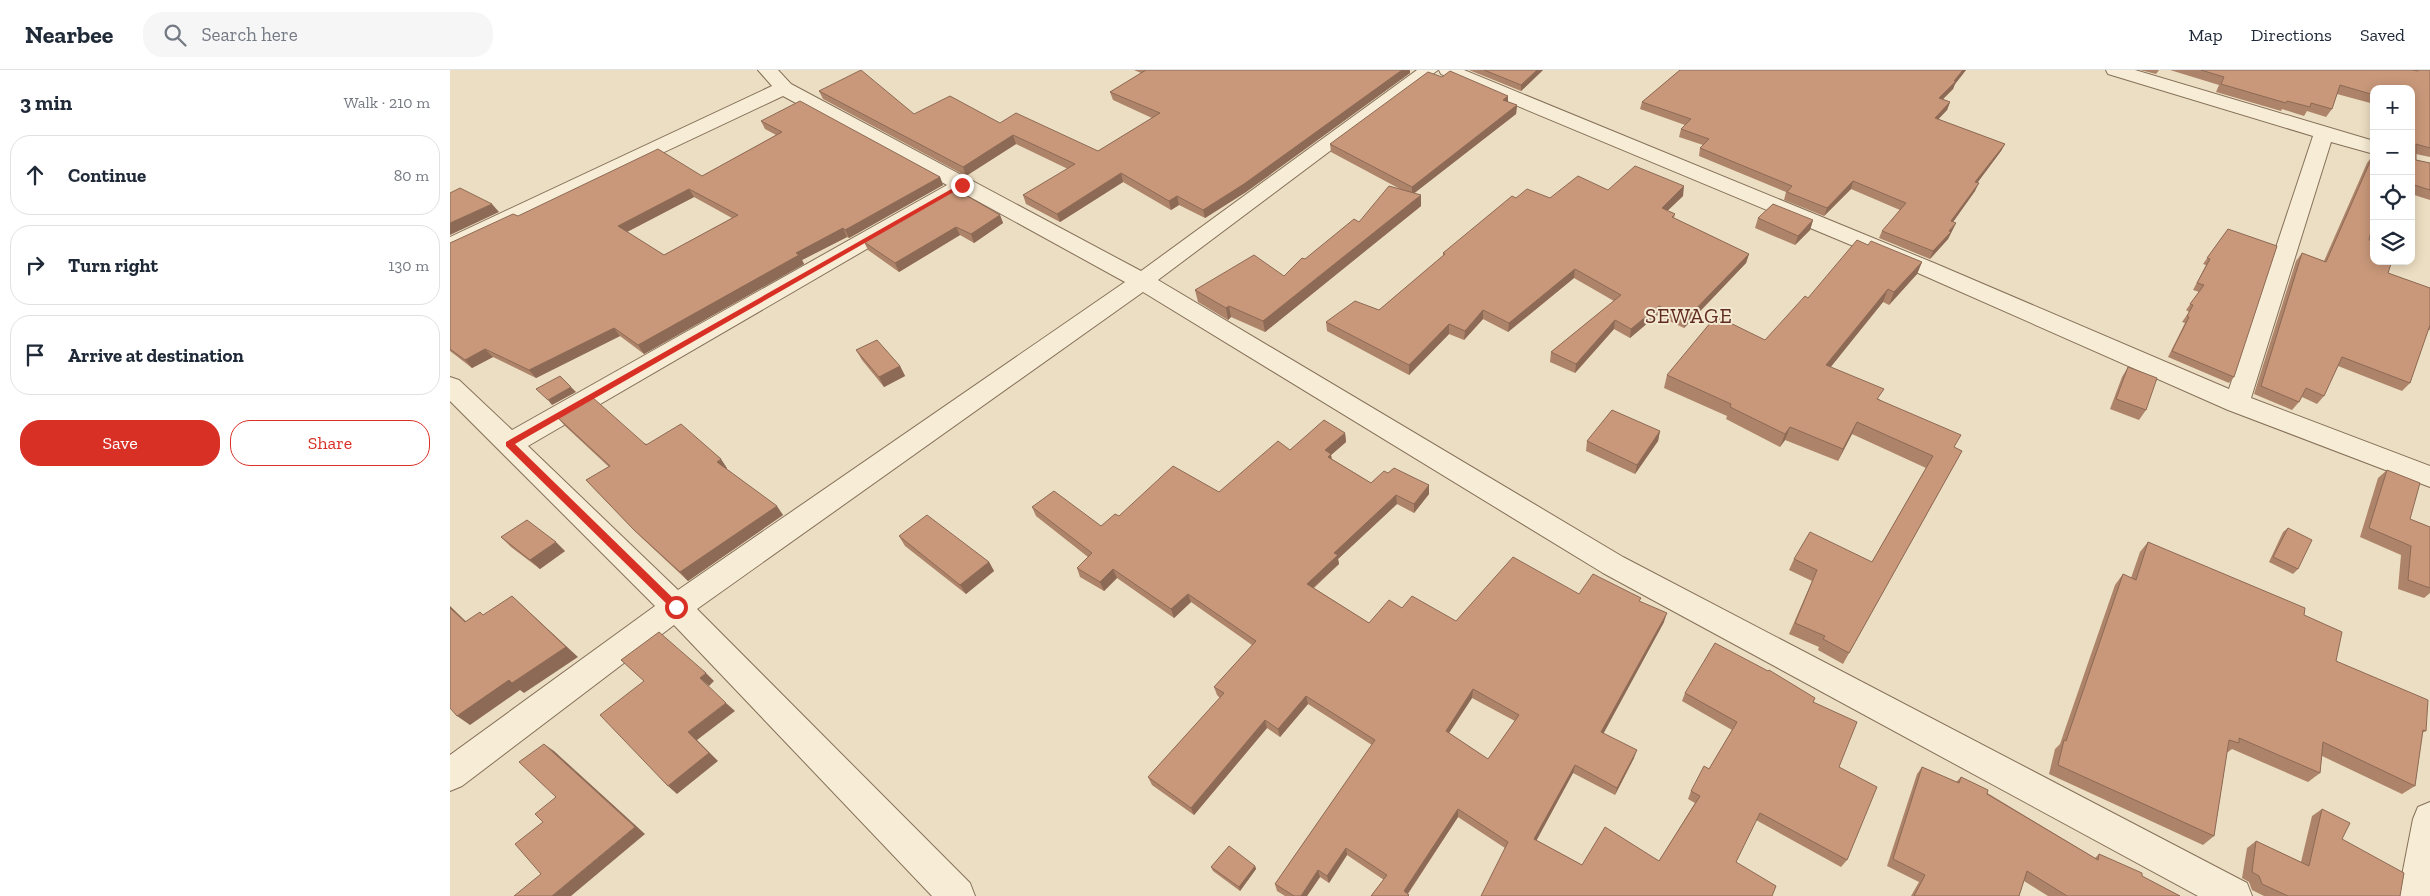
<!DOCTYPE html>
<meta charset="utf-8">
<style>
:root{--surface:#fff;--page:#f6f6f7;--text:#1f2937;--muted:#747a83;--line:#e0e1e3;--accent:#d93025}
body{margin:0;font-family:"Zilla Slab",serif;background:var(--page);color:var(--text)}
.controls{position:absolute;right:15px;top:15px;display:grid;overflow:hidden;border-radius:10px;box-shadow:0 2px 12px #0003}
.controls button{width:45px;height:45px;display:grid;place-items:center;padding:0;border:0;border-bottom:1px solid var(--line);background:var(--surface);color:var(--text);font:25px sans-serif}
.stop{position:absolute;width:15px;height:15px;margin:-11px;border:4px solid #d93025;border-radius:50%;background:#fff}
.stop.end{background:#d93025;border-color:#fff;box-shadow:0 1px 5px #0008}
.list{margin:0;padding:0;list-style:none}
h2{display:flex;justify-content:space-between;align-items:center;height:65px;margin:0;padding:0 20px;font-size:21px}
h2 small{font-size:16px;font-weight:400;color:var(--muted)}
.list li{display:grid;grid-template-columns:32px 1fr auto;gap:15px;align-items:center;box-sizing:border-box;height:80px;margin:0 10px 10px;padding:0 10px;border:1px solid var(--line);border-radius:20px}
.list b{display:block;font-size:19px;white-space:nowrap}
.list em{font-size:16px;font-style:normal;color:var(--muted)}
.actions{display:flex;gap:10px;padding:15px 20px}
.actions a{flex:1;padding:11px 0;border:1px solid var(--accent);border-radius:20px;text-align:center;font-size:18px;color:var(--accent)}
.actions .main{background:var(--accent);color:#fff}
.icon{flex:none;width:28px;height:28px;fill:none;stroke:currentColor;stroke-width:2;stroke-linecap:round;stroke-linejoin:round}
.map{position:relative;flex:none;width:1980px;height:826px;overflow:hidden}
header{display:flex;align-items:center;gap:30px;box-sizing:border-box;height:70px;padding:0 25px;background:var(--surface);border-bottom:1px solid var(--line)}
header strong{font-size:24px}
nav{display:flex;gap:28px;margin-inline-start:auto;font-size:18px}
.search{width:350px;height:45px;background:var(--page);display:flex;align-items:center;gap:12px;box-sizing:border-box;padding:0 18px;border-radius:20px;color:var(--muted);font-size:19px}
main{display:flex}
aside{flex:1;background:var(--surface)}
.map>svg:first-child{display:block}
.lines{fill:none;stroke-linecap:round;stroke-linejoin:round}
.minor-casing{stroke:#85705a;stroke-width:2}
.minor{fill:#f7ecd5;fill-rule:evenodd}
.wall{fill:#ad8369;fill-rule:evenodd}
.shaded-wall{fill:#8d6a55}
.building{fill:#c9987a;stroke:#8d6a55;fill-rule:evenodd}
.route{fill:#d93025}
.labels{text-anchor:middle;stroke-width:4;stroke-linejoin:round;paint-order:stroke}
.quarter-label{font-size:21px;letter-spacing:1px;fill:#602b1f;stroke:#f4e9d2}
</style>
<header>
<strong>Nearbee</strong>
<div class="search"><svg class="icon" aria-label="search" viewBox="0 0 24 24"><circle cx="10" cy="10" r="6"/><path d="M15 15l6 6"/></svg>Search here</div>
<nav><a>Map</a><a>Directions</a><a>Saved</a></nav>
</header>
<main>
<aside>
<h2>3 min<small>Walk · 210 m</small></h2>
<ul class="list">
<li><svg class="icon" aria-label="ahead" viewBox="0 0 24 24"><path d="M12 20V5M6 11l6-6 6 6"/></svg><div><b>Continue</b></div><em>80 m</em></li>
<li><svg class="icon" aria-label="right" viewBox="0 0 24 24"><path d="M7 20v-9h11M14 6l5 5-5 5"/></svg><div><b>Turn right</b></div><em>130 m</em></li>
<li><svg class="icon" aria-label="arrive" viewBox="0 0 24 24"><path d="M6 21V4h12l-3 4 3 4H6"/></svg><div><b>Arrive at destination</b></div></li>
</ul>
<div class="actions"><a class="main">Save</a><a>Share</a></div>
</aside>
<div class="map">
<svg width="1980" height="826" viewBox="0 0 1980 826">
<rect width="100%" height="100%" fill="#ecdec2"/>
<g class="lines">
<defs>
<g id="minor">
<path d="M308 0H328L341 14 691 201 967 0H988L708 210 1173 487 1797 813 1802 826H1748L1153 503 693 222 247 539 520 813 525 826H482L224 555 12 716 0 721V685L205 536 0 331V307L9 310 62 360 497 115 333 26 0 183V167L322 16ZM513 123 675 212 228 520 78 376Z"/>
<path d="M989 0H1014L1484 193 1779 319 1863 66 1658 4 1656 0H1685L1924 71V84L1881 72 1801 328 1980 396V417L1778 340 1468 203 991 4Z"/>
<path d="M1980 732V826H1948L1963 749 1968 737Z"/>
</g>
</defs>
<!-- minor casing -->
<use href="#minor" class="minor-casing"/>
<!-- minor -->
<use href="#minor" class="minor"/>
</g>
<!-- wall -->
<g class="wall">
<path d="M684 0H960V3L796 122 755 148 729 135 721 140 673 112 610 152 576 134 573 125 618 99 566 74 516 106 373 29 369 21 464 44 550 53 648 81 702 48 663 30 660 22 691 3Z"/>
<path d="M1019 0H1093L1071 21Z"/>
<path d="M1230 0H1516L1505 14 1503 19 1493 29 1500 32 1497 40 1488 49 1555 74 1551 81 1527 113 1525 121 1503 152 1506 153 1498 169 1480 189 1429 168 1432 161 1450 140 1401 119 1374 146 1334 130 1336 122 1249 86 1250 78 1253 75 1229 67 1231 59 1235 55 1190 39 1192 32Z"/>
<path d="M1690 0H1709L1706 4Z"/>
<path d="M1720 0H1962L1965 1V0H1980V87L1966 84V90L1980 93V130L1961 124V19H1924V34L1887 24 1882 39 1876 47 1857 41 1854 46 1832 39 1831 41 1766 22 1769 15Z"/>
<path d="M992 7 1058 26V32L1067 35 1066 44 964 123 971 136 815 262 781 247 778 250 748 232 745 220 834 206 855 189 909 152 952 120 881 82 880 74Z"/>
<path d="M311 51 490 107 493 115 399 168 397 167 352 190 354 194 194 284 170 266 86 308 43 287 22 298 0 281V173L68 146 252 106 326 65 315 59ZM244 127 282 148 214 185 177 162Z"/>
<path d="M1923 85 1919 170 1938 203 1980 218V260H1978L1960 313 1952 321 1888 296 1874 326 1867 334 1852 327 1849 332 1842 340 1804 324 1846 191 1852 183 1874 191 1917 93Z"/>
<path d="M1158 120 1233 126 1217 141 1225 144 1224 148 1299 184 1296 193 1234 258 1207 245 1180 268 1164 259 1125 303 1100 292 1101 282 1164 231 1124 208 1058 262 1033 249 1014 270 999 264 959 305 877 261 876 252 929 240 993 186V183L1066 128H1100Z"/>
<path d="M550 145 553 153 524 173 510 165 449 202 418 180 414 172Z"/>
<path d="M1308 148 1363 150 1360 160 1345 175 1305 158Z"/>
<path d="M1778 159 1784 307 1779 313 1718 287 1735 253 1732 252 1739 242 1736 240 1749 222 1743 220 1756 195 1753 194Z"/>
<path d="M1472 192 1467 204 1439 235 1433 232 1380 297 1429 329 1504 377 1512 381 1393 594 1368 580 1369 577 1339 564 1362 511 1339 500 1344 489 1422 492 1476 398 1402 364 1388 391 1335 370 1330 377 1276 349 1277 346 1214 318 1217 305 1315 270 1358 228Z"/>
<path d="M406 280 450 296 455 306 434 317 412 290Z"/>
<path d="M1678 297 1696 340 1689 350 1660 339 1672 307Z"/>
<path d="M107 347 277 398V399L333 445 238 511 192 468 136 410 159 397 115 356Z"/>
<path d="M1210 361 1208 371 1185 404 1136 381 1137 371Z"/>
<path d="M895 363 896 372 881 385 882 389 921 413 938 403 979 415V424L964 443 947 434 888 489 889 494 864 518 919 553 952 538 1006 551 1129 524 1190 532 1214 552 1153 663 1184 688 1165 725 1123 703 1086 770 1132 795 1209 791 1245 733 1238 729 1241 721 1259 699 1282 660 1232 631 1235 623 1363 632 1389 697 1397 790 1391 797 1306 750 1286 792 1031 826 1055 778 1008 747 958 824 959 826H921L934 810 897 785 879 813 870 807 857 826H835L827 821 825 814 922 675 858 634 830 667 817 658 744 745 702 715 698 707 770 628 767 625 764 617 802 575 741 532 724 548 667 508 654 521 630 507 627 498 638 487 586 446 582 437 651 456 669 446 769 422 840 380ZM1022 628 1065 651 1038 689 999 663Z"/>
<path d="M1937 400 1960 449 1980 457V523L1974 528 1948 519 1951 485 1910 467 1928 408Z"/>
<path d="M1838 458 1848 499 1843 504 1819 492 1833 462Z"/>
<path d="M449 466 539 492 544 501 516 524 455 476Z"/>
<path d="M51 467 115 481 90 499 61 477Z"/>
<path d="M1698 472 1854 545 1886 591 1976 661 1972 663 1965 716 1952 724 1872 686 1870 703 1858 712 1782 679 1778 682H1777L1764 766 1753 775 1599 704 1605 679 1610 674 1665 515 1673 504 1681 508 1690 482Z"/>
<path d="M1472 697 1506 712 1511 707 1645 788 1649 784 1730 826H1598L1574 811 1569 826H1461L1469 812 1437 796 1467 704Z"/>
<path d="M1872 739 1892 769 1950 826H1814L1802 820 1799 812 1792 808 1797 778 1806 771 1851 792 1862 746Z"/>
<path d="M805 796 806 799 790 821 763 801 761 797Z"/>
</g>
<!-- shaded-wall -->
<g class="shaded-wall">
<path d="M952 0H960V3L796 122 755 148 753 140Z"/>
<path d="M1087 0H1093L1071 21V15Z"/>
<path d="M1513 0H1516L1505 14 1503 19 1486 36 1489 28Z"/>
<path d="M1058 26V34L1053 30Z"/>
<path d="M1500 32 1497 40 1482 56 1485 48Z"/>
<path d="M1067 35 1066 44 962 125V117Z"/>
<path d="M563 65 566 74 516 106 513 97Z"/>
<path d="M1555 74 1551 81 1522 120 1525 112Z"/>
<path d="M671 103 673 112 610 152 607 144Z"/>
<path d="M490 107 493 115 399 168 395 160Z"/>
<path d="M1403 111 1401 119 1374 146 1377 138Z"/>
<path d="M1529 113 1525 121 1498 159 1501 151Z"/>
<path d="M1234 116 1233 126 1210 148 1212 138Z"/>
<path d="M239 119 244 127 173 164 168 156Z"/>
<path d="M971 125V136L815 262 813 251Z"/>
<path d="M727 126 729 135 721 140 719 131Z"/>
<path d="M42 134 49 142 0 165V153Z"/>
<path d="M550 145 553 153 524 173 521 164Z"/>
<path d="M1363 150 1360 160 1345 175 1348 166Z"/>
<path d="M1506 153 1498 169 1480 189 1483 181Z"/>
<path d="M506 157 510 165 449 202 445 193Z"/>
<path d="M393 158 397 167 352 190 354 194 194 284 188 275 346 183Z"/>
<path d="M1299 184 1296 193 1234 258 1236 249Z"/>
<path d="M1472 192 1467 204 1439 235 1444 222Z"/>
<path d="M1125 199 1124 208 1058 262 1059 253Z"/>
<path d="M1438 219 1433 232 1372 308 1376 295Z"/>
<path d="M779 236 781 247 778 250 776 238Z"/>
<path d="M1209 236 1207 245 1180 268 1181 259Z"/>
<path d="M1033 240V249L1014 270 1015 261Z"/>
<path d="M1165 250 1164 259 1125 303 1126 294Z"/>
<path d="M999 254V264L959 305V295Z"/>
<path d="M164 258 170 266 86 308 79 300Z"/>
<path d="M35 279 43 287 22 298 15 290Z"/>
<path d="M450 296 455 306 434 317 429 307Z"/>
<path d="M121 317 126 322 102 335 98 330Z"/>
<path d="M1407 352 1402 364 1388 391 1393 379Z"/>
<path d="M1340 357 1335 370 1330 377 1335 364Z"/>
<path d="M1210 361 1208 371 1185 404 1187 395Z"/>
<path d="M895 363 896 372 881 385 882 393 875 380Z"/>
<path d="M271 389 277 398 274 401 267 392Z"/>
<path d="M979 415V424L964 443V434Z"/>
<path d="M946 425 947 434 888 489 889 494 858 522 857 514 884 483Z"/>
<path d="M327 436 333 445 238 511 230 502Z"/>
<path d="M106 472 115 481 90 499 80 490Z"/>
<path d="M539 492 544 501 516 524 510 515Z"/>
<path d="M663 499 667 508 654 521 650 512Z"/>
<path d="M738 524 741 532 724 548 721 539Z"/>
<path d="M62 526 128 587 74 623 70 620 20 655 7 646Z"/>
<path d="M0 536 27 562 15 552 0 538Z"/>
<path d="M1217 543 1214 552 1150 670 1151 662Z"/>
<path d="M256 603 264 611 259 616 250 608Z"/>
<path d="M1023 619 1022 628 995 669 996 661Z"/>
<path d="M856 626 858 634 830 667 828 659Z"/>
<path d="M276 633 285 641 247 670 268 691 227 724 218 716 238 662Z"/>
<path d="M815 650 817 658 744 745 741 738Z"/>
<path d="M94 674 104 681 195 764 121 826H102L185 757Z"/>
<path d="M1187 680 1184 688 1165 725 1167 718Z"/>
<path d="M1125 695 1123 703 1083 777 1084 769Z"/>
<path d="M1008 739V747L956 826 954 821Z"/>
<path d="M896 778 897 785 879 813 877 806Z"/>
<path d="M805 796 806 799 790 821 789 817Z"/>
<path d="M868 800 870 807 857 826H851Z"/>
</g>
<!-- building -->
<g class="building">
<path d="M411 0 464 44 500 26 550 53 566 43 648 81 710 43 660 22 696 0H952L794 114 753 140 727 126 719 131 671 103 607 144 573 125 625 94 563 65 513 97 369 21Z"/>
<path d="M1034 0H1087L1071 15Z"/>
<path d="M1230 0H1513L1504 11H1506L1489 28 1500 32 1485 48 1555 74 1525 112 1529 113 1501 151 1506 153 1499 161 1501 162 1483 181 1432 161 1456 133 1403 111 1377 138 1337 122 1342 116 1250 78 1259 69 1231 59 1241 49 1192 32Z"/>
<path d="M1751 0H1962L1968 1V0H1980V78L1966 74V90L1980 93V120L1961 114V19H1924V25L1890 15 1882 39 1861 33 1860 37 1837 31 1836 33 1771 14 1774 7Z"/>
<path d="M1000 1 1058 26 1053 30 1067 35 962 117 880 74 978 2 992 7Z"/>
<path d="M350 31 490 107 395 160 393 158 346 183 349 185 188 275 164 258 79 300 35 279 15 290 0 279V173L63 144 68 146 208 79 252 106 332 62 311 51ZM239 119 288 145 214 185 168 156Z"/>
<path d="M1923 85H1924V132L1921 147 1924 148 1919 170 1924 171V191H1942L1938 203 1980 218V255L1960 313 1892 287 1874 326 1856 318 1849 332 1811 316 1852 183 1876 192Z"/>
<path d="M1185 96 1234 116 1212 138 1225 144 1222 147 1299 184 1236 249 1209 236 1181 259 1165 250 1126 294 1101 282 1171 225 1125 199 1059 253 1033 240 1015 261 999 254 959 295 876 252 905 231 929 240 995 184 993 183 1062 126 1066 128 1077 119 1100 128 1128 106 1158 120Z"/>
<path d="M939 116 971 125 813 251 779 236 776 238 745 220 804 185 834 206 852 188 855 189 904 149 909 152Z"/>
<path d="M10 118 42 134 0 153V123Z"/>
<path d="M505 119 550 145 521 164 506 157 445 193 414 172Z"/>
<path d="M1323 134 1363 150 1348 166 1308 148Z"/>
<path d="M1778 159 1827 176 1784 307 1722 281 1739 247 1737 246 1743 235 1740 234 1754 215 1747 213 1760 189 1757 188Z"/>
<path d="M1407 170 1418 175 1421 171 1472 192 1444 222 1438 219 1376 295 1434 319 1427 329 1511 365 1504 377 1512 381 1399 583 1373 569 1375 566 1345 553 1367 500 1344 489 1360 462 1422 492 1483 386 1407 352 1393 379 1340 357 1335 364 1280 337 1281 334 1217 305 1266 246 1315 270 1355 226 1358 228Z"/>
<path d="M427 270 450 296 429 307 406 280Z"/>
<path d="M1678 297 1707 308 1696 340 1666 329Z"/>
<path d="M110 306 121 317 98 330 86 319Z"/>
<path d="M142 327 196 375 231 354 271 389 267 392 327 436 230 502 184 460 136 410 160 396 107 347Z"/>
<path d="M1162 340 1210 361 1187 395 1137 371Z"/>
<path d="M874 350 895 363 875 380 881 384 878 387 921 413 934 401 938 403 944 398 979 415 964 434 946 425 884 483 888 485 857 514 919 553 939 530 952 538 962 526 1006 551 1063 487 1129 524 1143 504 1191 528 1189 531 1217 543 1151 662 1187 680 1167 718 1125 695 1084 769 1132 795 1155 757 1209 791 1250 726 1241 721 1254 696 1259 699 1287 652 1235 623 1265 573 1318 601 1319 600 1365 628 1363 632 1407 652 1389 697 1427 717 1397 790 1310 743 1286 792 1326 816 1322 826H1031L1058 772 1008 739 954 821 959 825 958 826H921L937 805 896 778 877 806 868 800 851 826H844L825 814 925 670 856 626 828 659 815 650 741 738 698 707 774 623 764 617 806 571 738 524 721 539 663 499 650 512 627 498 642 483 582 437 604 421 651 456 665 444 669 446 723 396 769 422 828 371 840 380ZM1023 619 1069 645 1038 689 996 661Z"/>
<path d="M1937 400 1970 413 1960 449 1980 457V518L1958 510 1961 476 1919 458Z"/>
<path d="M477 445 539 492 510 515 449 466Z"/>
<path d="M77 450 106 472 80 490 51 467Z"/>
<path d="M1838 458 1862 470 1848 499 1823 487Z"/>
<path d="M1698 472 1855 538 1854 545 1892 562 1886 591 1978 630 1976 661 1973 660 1965 716 1873 672 1870 703 1789 668V673L1779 670 1764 766 1608 695 1614 670 1616 671 1673 504 1686 510Z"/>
<path d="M62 526 116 577 62 613 59 610 7 646 0 638V538L15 552 30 542 33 545Z"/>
<path d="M209 562 256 603 250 608 276 633 238 662 259 683 218 716 150 645 194 611 171 590Z"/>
<path d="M94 674 185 757 102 826H64L91 804 65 774 93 752 85 744 106 727 69 692Z"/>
<path d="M1472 697 1509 713 1511 707 1538 720 1537 724 1648 790 1649 784 1692 803V806L1730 826H1617L1577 801 1569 826H1464L1475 805 1443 789Z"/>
<path d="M1872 739 1900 753 1892 769 1954 803 1950 826H1838L1812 814 1809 806 1802 802 1806 771 1859 796Z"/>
<path d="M779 776 805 796 789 817 761 797Z"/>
</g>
<!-- route -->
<path class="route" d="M512 113 514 116 65 374 229 534V540H223L56 376V372Z"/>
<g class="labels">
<!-- quarter labels -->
<g class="quarter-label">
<text x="1239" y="253">SEWAGE</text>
</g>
</g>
</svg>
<div class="controls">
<button>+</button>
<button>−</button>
<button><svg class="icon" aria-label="locate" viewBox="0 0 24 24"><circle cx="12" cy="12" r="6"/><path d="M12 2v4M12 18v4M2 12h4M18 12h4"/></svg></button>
<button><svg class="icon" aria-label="layers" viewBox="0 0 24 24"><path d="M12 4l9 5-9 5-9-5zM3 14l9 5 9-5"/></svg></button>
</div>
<div class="stop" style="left:226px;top:537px"></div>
<div class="stop end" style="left:512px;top:115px"></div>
</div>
</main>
